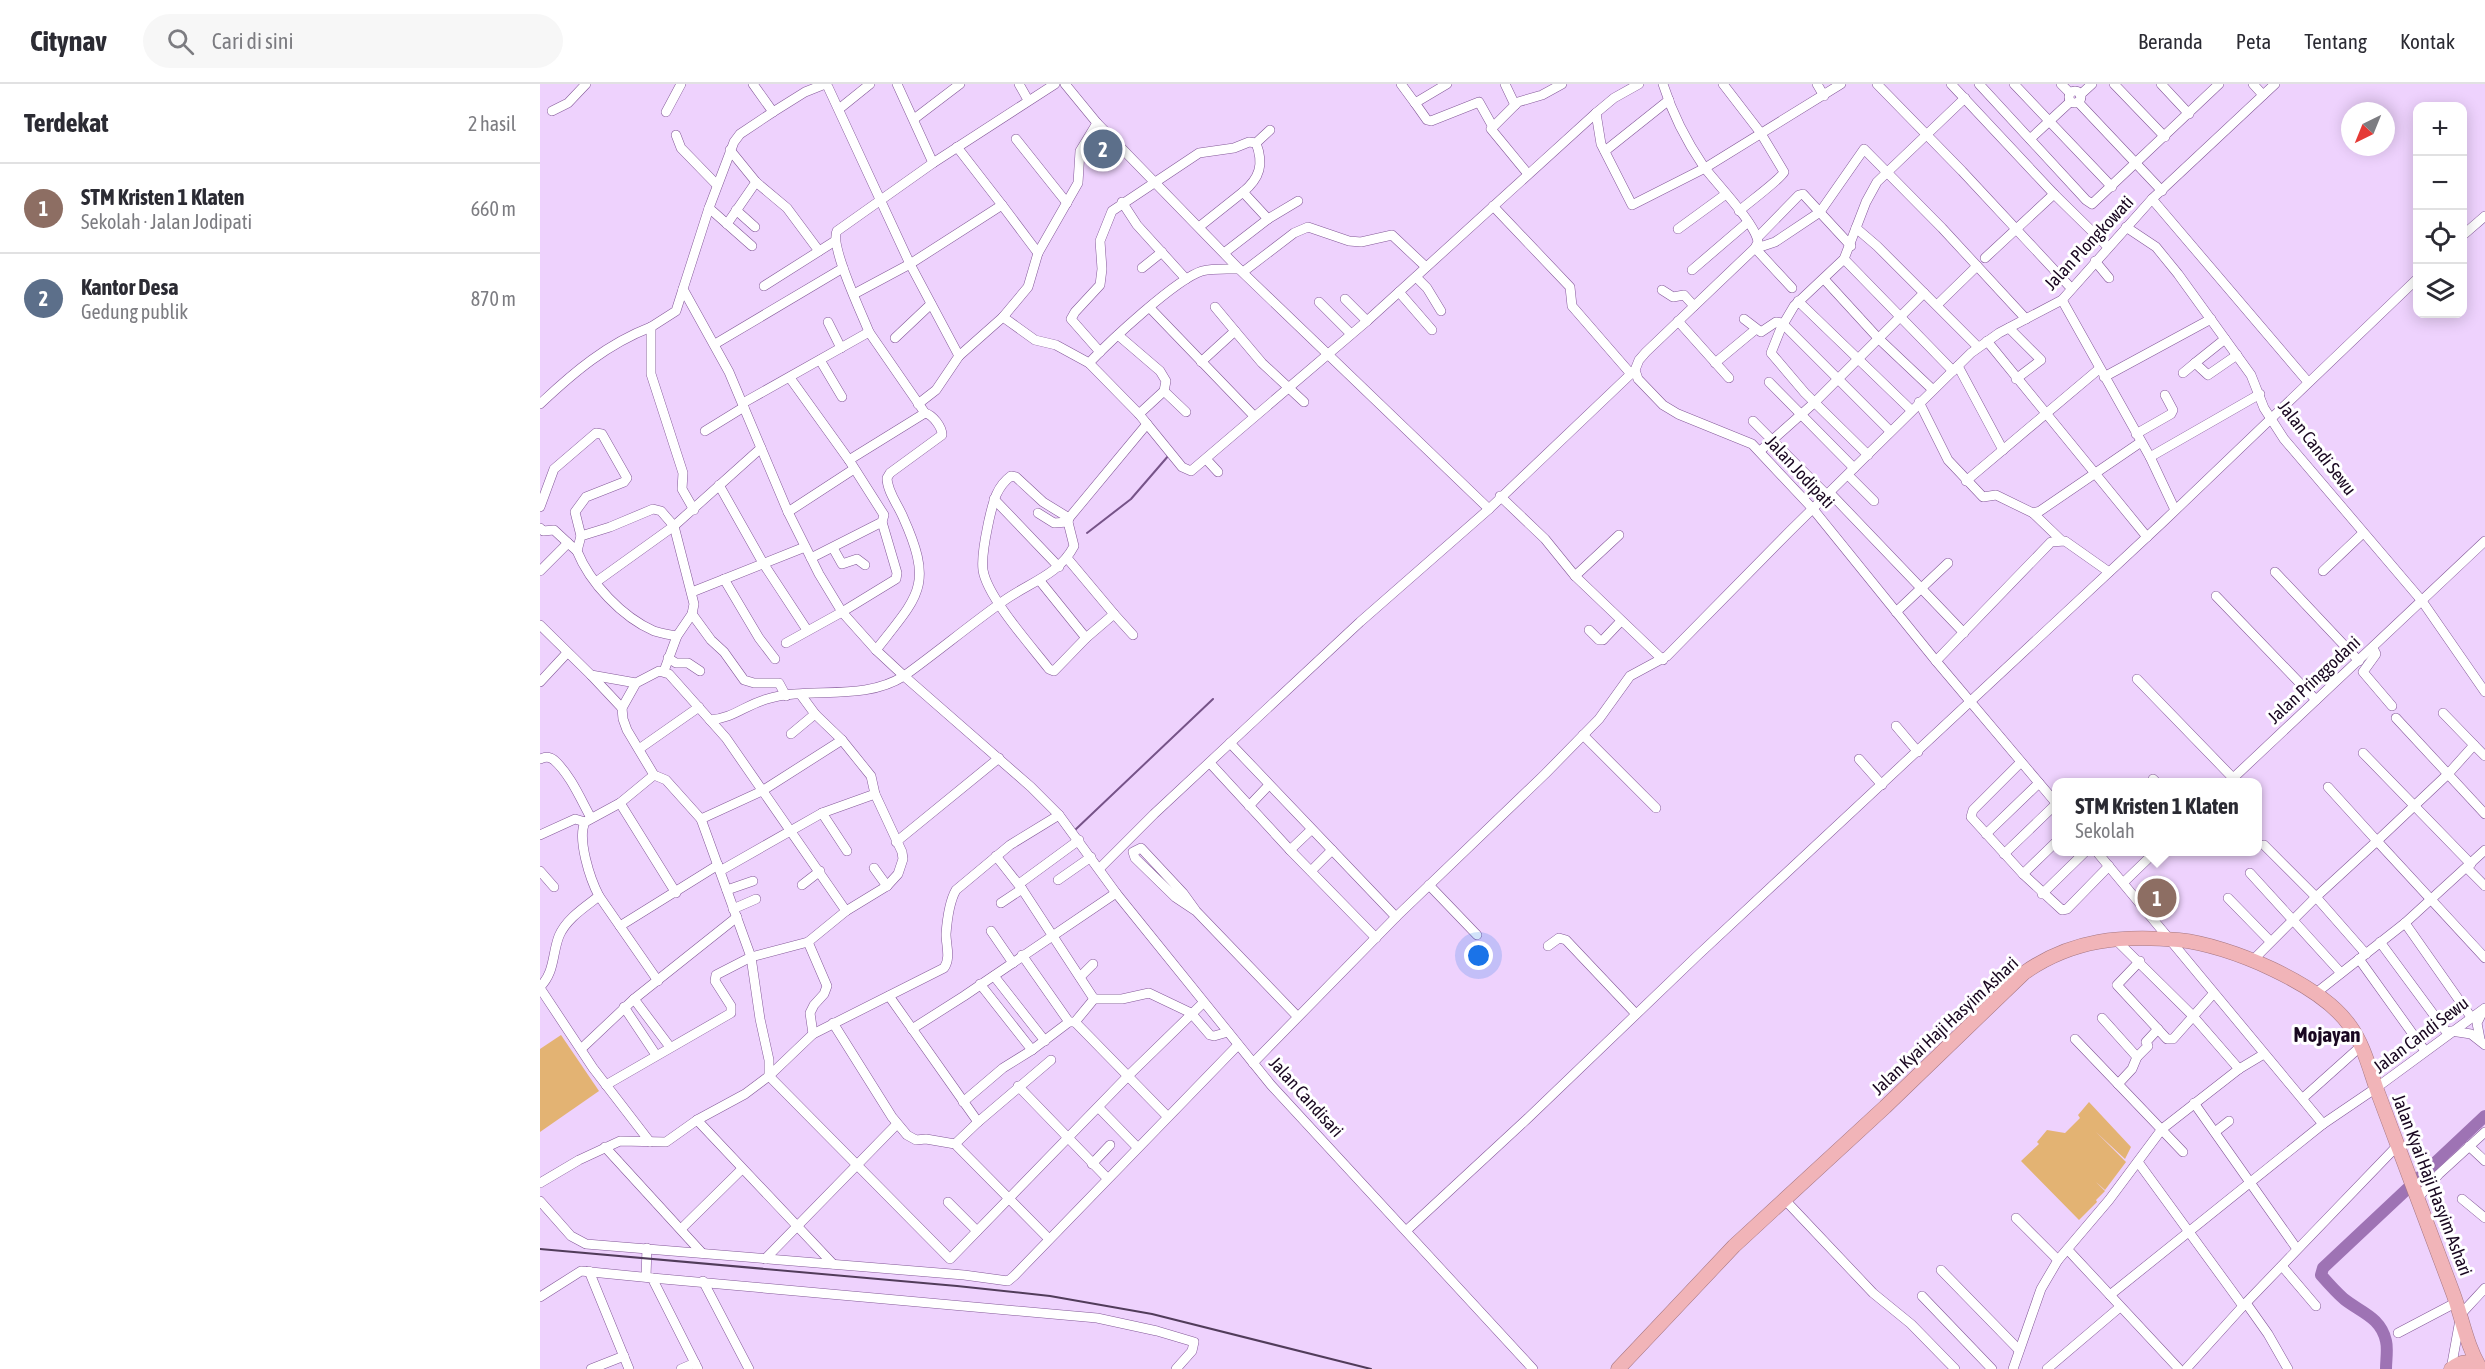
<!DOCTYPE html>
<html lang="id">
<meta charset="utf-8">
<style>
:root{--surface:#fff;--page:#f7f7f7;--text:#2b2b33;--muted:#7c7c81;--line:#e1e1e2;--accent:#b45309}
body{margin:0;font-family:"Asap Condensed",sans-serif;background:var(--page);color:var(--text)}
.controls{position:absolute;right:18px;top:18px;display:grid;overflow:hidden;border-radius:12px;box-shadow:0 3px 15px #0003}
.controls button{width:54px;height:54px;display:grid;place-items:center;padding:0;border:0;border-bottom:2px solid var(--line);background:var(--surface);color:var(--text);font:30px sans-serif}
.compass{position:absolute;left:1801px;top:18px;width:54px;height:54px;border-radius:50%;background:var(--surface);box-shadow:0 3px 15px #0003;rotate:223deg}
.you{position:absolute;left:939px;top:872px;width:21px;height:21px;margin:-15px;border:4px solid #fff;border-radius:50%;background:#1a73e8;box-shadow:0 0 0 9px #1a73e833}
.badge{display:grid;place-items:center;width:39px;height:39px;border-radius:50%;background:var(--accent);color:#fff;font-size:20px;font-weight:700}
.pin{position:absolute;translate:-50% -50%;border:3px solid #fff;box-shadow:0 2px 6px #0006}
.popup{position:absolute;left:1512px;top:694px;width:210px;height:78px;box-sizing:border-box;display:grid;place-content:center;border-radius:12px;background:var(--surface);filter:drop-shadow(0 2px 4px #0005);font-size:20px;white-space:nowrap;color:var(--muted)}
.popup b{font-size:22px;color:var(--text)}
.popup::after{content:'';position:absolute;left:50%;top:100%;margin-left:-12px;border:12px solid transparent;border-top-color:var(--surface)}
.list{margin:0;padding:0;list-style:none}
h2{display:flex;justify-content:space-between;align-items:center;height:78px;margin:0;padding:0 24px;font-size:26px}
h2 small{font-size:20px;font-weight:400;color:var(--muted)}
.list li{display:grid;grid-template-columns:39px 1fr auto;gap:18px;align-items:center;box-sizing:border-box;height:90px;padding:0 24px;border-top:2px solid var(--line)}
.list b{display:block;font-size:22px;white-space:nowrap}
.list p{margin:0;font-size:20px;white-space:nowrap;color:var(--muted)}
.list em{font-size:20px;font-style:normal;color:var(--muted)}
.icon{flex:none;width:33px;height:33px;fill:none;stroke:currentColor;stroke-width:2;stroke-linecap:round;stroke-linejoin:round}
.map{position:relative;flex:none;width:1945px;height:1285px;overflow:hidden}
header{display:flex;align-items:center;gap:36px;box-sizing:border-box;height:84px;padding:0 30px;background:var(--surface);border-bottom:2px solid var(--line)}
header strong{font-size:28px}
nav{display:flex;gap:33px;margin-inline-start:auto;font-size:21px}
.search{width:420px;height:54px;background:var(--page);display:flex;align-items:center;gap:15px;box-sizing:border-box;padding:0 21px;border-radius:33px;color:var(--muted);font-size:22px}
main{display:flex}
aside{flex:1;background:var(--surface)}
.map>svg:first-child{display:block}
.green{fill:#e3b373}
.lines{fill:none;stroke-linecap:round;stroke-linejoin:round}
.stream{stroke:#765388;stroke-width:2}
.river{stroke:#9e73b4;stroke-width:12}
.minor-casing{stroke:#835898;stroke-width:10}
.highway-casing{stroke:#a57783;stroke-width:15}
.minor{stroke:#fff;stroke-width:9}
.highway{stroke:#f1b4b8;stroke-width:14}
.rail{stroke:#513c5a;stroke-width:2}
.labels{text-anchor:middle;stroke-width:6;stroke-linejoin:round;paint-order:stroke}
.street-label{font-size:18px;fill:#190720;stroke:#fff}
.quarter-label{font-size:21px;font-weight:bold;fill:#190720;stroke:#fff}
</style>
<header>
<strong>Citynav</strong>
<div class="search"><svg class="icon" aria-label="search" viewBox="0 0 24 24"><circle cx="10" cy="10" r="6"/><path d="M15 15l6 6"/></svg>Cari di sini</div>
<nav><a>Beranda</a><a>Peta</a><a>Tentang</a><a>Kontak</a></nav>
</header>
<main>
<aside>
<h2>Terdekat<small>2 hasil</small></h2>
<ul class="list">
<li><span class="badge" style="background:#8d6e63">1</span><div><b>STM Kristen 1 Klaten</b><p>Sekolah · Jalan Jodipati</p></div><em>660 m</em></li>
<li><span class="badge" style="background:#5c6f8a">2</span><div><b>Kantor Desa</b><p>Gedung publik</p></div><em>870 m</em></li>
</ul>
</aside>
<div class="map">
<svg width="1945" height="1285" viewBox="0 0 1945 1285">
<rect width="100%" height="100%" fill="#eed2fd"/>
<!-- green -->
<g class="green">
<path d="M21 951 59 1007 0 1048V965Z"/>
<path d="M1549 1018 1591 1063 1585 1075 1556 1048 1586 1078 1565 1106 1556 1098 1565 1107 1556 1116 1557 1118 1539 1136 1481 1077 1499 1060 1497 1058 1507 1046 1525 1049 1540 1034 1538 1031Z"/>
</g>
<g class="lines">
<!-- stream -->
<g class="stream">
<path d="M547 449 591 415 629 371"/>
<path d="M535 746 673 615"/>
</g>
<!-- river -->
<path class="river" d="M1846 1285C1846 1276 1848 1265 1846 1257 1841 1233 1820 1228 1804 1215 1796 1208 1788 1199 1781 1191L1783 1184 1945 1032"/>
<defs>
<g id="minor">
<path d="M213 0 233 28 200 50 194 58 169 124 143 205 189 288 248 428 279 490 302 528 336 566 364 592C396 569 426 544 458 521 484 500 518 493 534 462L528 438 529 434 607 340 599 330 549 279"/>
<path d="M357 0 393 79"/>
<path d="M479 0 488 16"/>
<path d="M525 0 557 39 699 185"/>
<path d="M861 0 875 19 907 0"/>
<path d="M965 0 975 21"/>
<path d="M1123 0C1132 29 1147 58 1164 83 1176 99 1216 140 1218 158L1215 164 1106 268 1099 276 1095 286 1098 295 1123 321 1138 330 1212 360 1273 425 1396 577 1516 719"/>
<path d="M1183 0 1220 48 1244 88C1241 95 1208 119 1199 127"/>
<path d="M1277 0 1284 12"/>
<path d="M1337 0 1422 87 1531 204"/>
<path d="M1411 0 1514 110 1568 163"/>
<path d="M1439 0 1546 116 1552 120 1679 0"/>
<path d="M1474 0 1572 103"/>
<path d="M1521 0 1530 9"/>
<path d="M1574 0 1625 53"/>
<path d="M1621 0 1649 30"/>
<path d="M1713 0 1723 11"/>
<circle cx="1535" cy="13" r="6"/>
<path d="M1540 11 1552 0"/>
<path d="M1538 18 1622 107"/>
<path d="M875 19 887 36 891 37 939 18 953 43"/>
<path d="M299 25 330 0"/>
<path d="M12 27 28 19 46 0"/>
<path d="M126 28 141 0"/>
<path d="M233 28 265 8 285 0 288 3 370 180 419 272 463 233 495 256 516 261 549 279C569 258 636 195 662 187 673 184 687 185 699 185L949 425 1095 286"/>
<path d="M1056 29 1061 60 1092 121 1165 84 1301 0"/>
<path d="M374 35 420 0"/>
<path d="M136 51 141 64 177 101"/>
<path d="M476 55 527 119"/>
<path d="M1490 55 1530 18"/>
<path d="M190 66 216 98 247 124 279 167"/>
<path d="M1065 67 1129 16"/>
<path d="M988 90 951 45 978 18 1002 11 1022 0"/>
<path d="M703 108C720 94 724 80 716 59"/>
<path d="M1612 115 1768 298"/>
<path d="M582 118 597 141 646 195"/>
<path d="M462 121 498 169"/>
<path d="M953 122 1030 203 1032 222 1091 290"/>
<path d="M169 124 212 162"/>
<path d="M196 126 215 143"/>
<path d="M187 140 216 98"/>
<path d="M659 143 703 108 728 135"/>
<path d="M1586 143 1616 163 1638 190 1711 291 1724 324 1744 355 1882 517 1945 608"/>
<path d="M1316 144 1337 162 1438 263"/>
<path d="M1138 145 1186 110"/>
<path d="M1922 152 1945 132"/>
<path d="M1218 153 1259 111 1263 110 1311 162"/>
<path d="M1217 162H1223L1235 158 1280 128 1324 65 1402 144 1486 235"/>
<path d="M1215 164 1252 204"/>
<path d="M684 169 728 135 758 117"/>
<path d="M1445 174 1514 110"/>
<path d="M1304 175 1413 287"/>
<path d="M1555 177 1569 194"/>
<path d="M602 184 622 168"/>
<path d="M1152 186 1208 138"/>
<path d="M703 188 754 149 768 143 809 157 821 158 852 151 886 183"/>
<path d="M876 193 887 204 901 227"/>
<path d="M1284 195 1338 254 1392 305"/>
<path d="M224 202 295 157"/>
<path d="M143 205 136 227 111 243V290L143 389 142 405 154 426"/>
<path d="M1122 206 1133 213 1144 211 1154 222"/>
<path d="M859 208 892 246"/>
<path d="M314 210 370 180 462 121 417 63"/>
<path d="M805 215 827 237"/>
<path d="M1522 216 1610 373 1635 426"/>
<path d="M1258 217 1371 326"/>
<path d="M779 218 811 250"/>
<path d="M1397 221 1437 182"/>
<path d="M675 223 695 247"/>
<path d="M610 224 714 332"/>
<path d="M463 233 488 203 498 169 538 99 540 67 557 39"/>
<path d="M1204 235 1221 248 1236 238 1242 239 1350 347"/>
<path d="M1138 237 1189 294"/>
<path d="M288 238 301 264"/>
<path d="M1469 244 1501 276 1476 295"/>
<path d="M578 251 620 287 626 297 624 307 599 330"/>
<path d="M355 254 391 220"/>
<path d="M1685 255 1655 279 1668 291 1697 271"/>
<path d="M1447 257 1607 453"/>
<path d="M175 260 303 184"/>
<path d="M560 268 531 235 535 228 560 201 562 185 560 157 572 127 659 69 694 64 709 58 716 59 730 46"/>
<path d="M280 276 302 313"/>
<path d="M661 278 695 247 722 279 764 318"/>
<path d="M1175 279 1216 245"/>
<path d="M1418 282 1463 366"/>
<path d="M1643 289 1655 279"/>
<path d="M1564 293 1671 235"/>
<path d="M250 294 309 376 344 431 342 438 271 474"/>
<path d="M1229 298 1314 384"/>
<path d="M624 307 646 328"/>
<path d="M1379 318 1408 376 1443 413 1456 411 1493 429 1500 427 1601 358"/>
<path d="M203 319 329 248C322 230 289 161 297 147L393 79 515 0"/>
<path d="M0 320C34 288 67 260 111 243"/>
<path d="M378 320 396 306 419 272"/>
<path d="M1213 337 1287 411"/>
<path d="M607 340 642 383 651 387 827 237 1056 29 1074 14 1099 0"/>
<path d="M165 347 204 323"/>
<path d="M1596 350 1631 330 1633 326 1625 311"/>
<path d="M1220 367 1274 319 1384 209"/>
<path d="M1328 371 1265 309 1231 269 1241 244 1254 222 1304 175 1326 118 1337 98 1425 14"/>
<path d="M1610 373 1720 310"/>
<path d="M666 375 678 388"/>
<path d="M309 376 385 329 329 248"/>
<path d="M1308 391 1334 417"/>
<path d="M1426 397 1559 285"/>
<path d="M179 401 223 479 267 546"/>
<path d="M1290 409 1424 549"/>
<path d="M960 412 1005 455 1035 492 1123 576"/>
<path d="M454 415 519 483"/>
<path d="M0 423 14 385 56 349 62 350 87 394 84 398 46 413 35 428 41 452"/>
<path d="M248 428 314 385"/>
<path d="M498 429 514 439 528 438"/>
<path d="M1493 429 1521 456"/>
<path d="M0 444 3 447 14 446 28 459"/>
<path d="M293 464 302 480 317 475 325 481"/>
<path d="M37 467C50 499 82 533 114 547 121 549 129 551 137 552"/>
<path d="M527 474 574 530 546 554"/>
<path d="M0 487 28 459 37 467 41 452 70 443 113 425 121 427 134 442 56 498"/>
<path d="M1783 487 1823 449"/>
<path d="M1735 488 1819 577"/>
<path d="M1035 492 1079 451"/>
<path d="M184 495 219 554 235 575"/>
<path d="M500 497 546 554 514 587 509 585C492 563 447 513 443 486 441 471 446 451 449 436 453 419 456 403 471 392L476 393 503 418 529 434"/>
<path d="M152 508 265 463"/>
<path d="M1676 512 1776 616"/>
<path d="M1356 528 1408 479"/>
<path d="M152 530 171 556 184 568 204 596 214 599H239L246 612"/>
<path d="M574 530 593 551"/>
<path d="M0 541 51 591 96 599 119 587 129 590 170 636C194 634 205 621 227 615 270 602 323 618 364 592L491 703 519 731 576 809 731 1001 993 1285"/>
<path d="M1049 546 1059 556H1063L1081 537"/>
<path d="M246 559 302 528 356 495 357 489 342 438"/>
<path d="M1833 564 1836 570 1823 588 1852 622"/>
<path d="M336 566C379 511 394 502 363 433 358 421 347 407 347 394L350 389 402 351C402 343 393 331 385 329"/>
<path d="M128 574 136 579H148L160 587"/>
<path d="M1396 577 1511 458 1525 457 1569 488"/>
<path d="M124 587 137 552 152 530 154 520 134 442 221 364"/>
<path d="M51 591 82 624"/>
<path d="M1597 595 1693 694"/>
<path d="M0 598 27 569"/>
<path d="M96 599 82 624 83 635 87 646 114 691 126 696 161 735 211 873 220 935 229 976V992L410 1175 588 992 663 919"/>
<path d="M1903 629 1934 661"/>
<path d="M1856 634 1945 730"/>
<path d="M170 636 186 654 306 827"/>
<path d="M1356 642 1378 668"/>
<path d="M251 650 275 630"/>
<path d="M1043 651 1116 724"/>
<path d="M690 659 856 833"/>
<path d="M99 665 159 623"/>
<path d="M1823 669 1931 780"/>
<path d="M0 675C5 673 9 672 14 676 30 690 41 716 51 734"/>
<path d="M1319 675 1342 701"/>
<path d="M1481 678 1433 726 1431 733 1483 790 1522 826 1527 825 1569 782"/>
<path d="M670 679 750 766 836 854"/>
<path d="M1613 695 1616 698"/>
<path d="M1689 698 1945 457"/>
<path d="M1788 703 1837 757 1908 690 1934 661 1945 672"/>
<path d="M80 719 136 809"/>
<path d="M709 722 729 701"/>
<path d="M282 729 307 767"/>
<path d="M161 735 222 707 302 656"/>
<path d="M1446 750 1499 699"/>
<path d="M0 751 35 735 45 738"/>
<path d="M356 758 459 674"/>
<path d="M1724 761 1776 813 1826 870"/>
<path d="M750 766 771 746"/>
<path d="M1557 768 1783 1040 1836 1004 1945 924"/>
<path d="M1464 770 1516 720"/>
<path d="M456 772 482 805 554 915"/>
<path d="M334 784 347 802"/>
<path d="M560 784 614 730 820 538 949 425"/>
<path d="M1927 784 1945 802"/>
<path d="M0 787 14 803"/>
<path d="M180 787 282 729 335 710"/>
<path d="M771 787 792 766"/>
<path d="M1710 789 1801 889"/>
<path d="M1483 790 1516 758"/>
<path d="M518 796 551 773"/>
<path d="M1584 798 1615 768"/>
<path d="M479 800 539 756"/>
<path d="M262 801 280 787"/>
<path d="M889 801 937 851"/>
<path d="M187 806 213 797"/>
<path d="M1502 810 1545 768"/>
<path d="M59 812 118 897"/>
<path d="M1688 814 1730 857"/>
<path d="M461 819 482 805"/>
<path d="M193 825 216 815"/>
<path d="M656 827 635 813 595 774 593 768 601 764 643 809 656 827 757 932"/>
<path d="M1865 839 1931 933"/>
<path d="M80 842 178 781"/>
<path d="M451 847 473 879"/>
<path d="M1575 855 1652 931 1699 985"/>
<path d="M268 858 287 902 284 910 274 921 270 929 273 950"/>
<path d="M1840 858 1908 950"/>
<path d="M1008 862 1019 854 1026 856 1096 930"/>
<path d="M482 871 529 938"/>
<path d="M1819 875 1885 967"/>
<path d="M1600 877 1577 901 1627 955H1633L1673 910"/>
<path d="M1712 877 1776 813 1837 757 1945 874"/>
<path d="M454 892 505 957"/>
<path d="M540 893 553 880"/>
<path d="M440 900 492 966"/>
<path d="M0 903C15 888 12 870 19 852 26 835 45 823 59 812 50 795 37 755 45 738L80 719 114 691"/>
<path d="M0 904 53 984 110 1058"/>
<path d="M1776 909 1865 839 1945 766"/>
<path d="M349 912 438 1038 415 1060"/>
<path d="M94 915 130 963"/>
<path d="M84 923 116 971"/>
<path d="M1562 934 1597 973"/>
<path d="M535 938 627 1032"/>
<path d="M293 939 352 1033 367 1051 376 1056 386 1055 415 1060 509 1155"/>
<path d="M372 945 424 912 576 809"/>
<path d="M1911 947 1931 950 1945 961"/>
<path d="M1535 955 1643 1068"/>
<path d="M1940 955 1937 939 1943 927"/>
<path d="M41 965 94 915 197 833"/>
<path d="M713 979 856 833 1005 690 1059 635 1090 592 1127 572 1250 447 1431 269 1459 249 1522 216 1612 115 1735 0"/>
<path d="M1578 1000 1592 985 1597 973 1608 962 1606 958 1618 945"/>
<path d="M66 1001 191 929V922L175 897 176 891 211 873 268 858 306 827 347 802 358 790 363 775 362 768 335 710 331 692 302 656 275 630 261 611"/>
<path d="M478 1002 567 1094"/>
<path d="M1763 1014 1820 963"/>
<path d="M423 1018 463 984 492 966 529 938H535L554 915H582L609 909 651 929 670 951 674 952 688 948"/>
<path d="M1654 1019 1757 1165"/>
<path d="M559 1024 597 1063"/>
<path d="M157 1036 293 1180"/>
<path d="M438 1038 511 976"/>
<path d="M1675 1048 1689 1037"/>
<path d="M1929 1062 1945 1077"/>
<path d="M65 1063 162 1169"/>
<path d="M1598 1078 1703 1222"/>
<path d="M552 1080 570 1061"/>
<path d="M0 1099 39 1076 80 1057 126 1058 157 1036 205 1010 229 992 273 950 404 884C411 874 406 861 406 850 407 837 409 818 416 806L470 761 519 731"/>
<path d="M1877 1115 1899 1090 1945 1048"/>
<path d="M1922 1115 1945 1134"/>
<path d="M1245 1116 1333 1209 1371 1240 1415 1285"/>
<path d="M0 1117 31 1152 46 1160 424 1191 468 1197 474 1192 698 961"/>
<path d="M408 1118 437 1147"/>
<path d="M1476 1134 1518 1176"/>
<path d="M141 1145 202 1085"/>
<path d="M867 1146 987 1035 1157 872 1623 438 1878 194"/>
<path d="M1528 1166 1639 1285"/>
<path d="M225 1175 357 1040"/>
<path d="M1742 1182 1776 1222"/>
<path d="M1401 1186 1479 1266"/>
<path d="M49 1187 89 1285"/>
<path d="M106 1193 107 1164"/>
<path d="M112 1194 557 1234 617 1247 654 1258 652 1267 636 1285"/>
<path d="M163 1197 209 1285"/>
<path d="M1570 1211 1783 1040"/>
<path d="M1382 1212 1452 1285"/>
<path d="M0 1213 41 1187 112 1194 158 1285"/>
<path d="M1706 1219 1728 1250 1748 1285"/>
<path d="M1858 1249 1917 1218"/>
<path d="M51 1285 84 1272"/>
<path d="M141 1285 155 1279"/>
<path d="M1473 1285 1501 1205 1518 1176 1569 1116 1622 1045 1699 985 1724 970"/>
<path d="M1507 1285 1580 1223"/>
<path d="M1646 1285 1703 1222 1858 1061"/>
<path d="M1911 1285 1921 1230 1945 1204"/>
</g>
<g id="highway">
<path d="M1078 1285 1194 1162 1345 1023 1484 889C1532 855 1582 851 1639 856 1689 861 1781 900 1810 942 1824 961 1830 987 1838 1009 1863 1076 1888 1142 1913 1209 1922 1233 1927 1264 1941 1285"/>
<path d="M1911 1285C1921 1277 1930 1275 1940 1285"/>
</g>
</defs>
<!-- minor casing -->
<use href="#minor" class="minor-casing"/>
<!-- highway casing -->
<use href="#highway" class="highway-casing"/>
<!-- minor -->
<use href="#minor" class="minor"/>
<!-- highway -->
<use href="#highway" class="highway"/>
<!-- rail -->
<path class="rail" d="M0 1165 417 1202 510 1212 612 1230 831 1285"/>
</g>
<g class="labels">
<!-- street labels -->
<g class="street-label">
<text transform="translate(1549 159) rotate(-47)" y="6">Jalan Plongkowati</text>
<text transform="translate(1777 364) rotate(52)" y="6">Jalan Candi Sewu</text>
<text transform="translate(1260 388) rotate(47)" y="6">Jalan Jodipati</text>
<text transform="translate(1774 596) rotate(-43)" y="6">Jalan Pringgodani</text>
<text transform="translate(1405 942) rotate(-43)" y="6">Jalan Kyai Haji Hasyim Ashari</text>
<text transform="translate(1881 951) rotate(-37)" y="6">Jalan Candi Sewu</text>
<text transform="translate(766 1013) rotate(48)" y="6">Jalan Candisari</text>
<text transform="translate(1892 1101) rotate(69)" y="6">Jalan Kyai Haji Hasyim Ashari</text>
</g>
<!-- quarter labels -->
<g class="quarter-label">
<text x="1787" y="958">Mojayan</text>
</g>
</g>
</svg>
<div class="controls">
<button>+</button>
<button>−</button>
<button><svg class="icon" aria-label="locate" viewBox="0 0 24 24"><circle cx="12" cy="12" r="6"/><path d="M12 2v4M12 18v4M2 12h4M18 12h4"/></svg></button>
<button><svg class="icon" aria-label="layers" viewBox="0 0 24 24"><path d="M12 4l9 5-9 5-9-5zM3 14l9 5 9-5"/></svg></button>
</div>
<svg class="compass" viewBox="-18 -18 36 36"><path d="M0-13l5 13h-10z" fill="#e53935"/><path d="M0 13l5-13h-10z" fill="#7c7c81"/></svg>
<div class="you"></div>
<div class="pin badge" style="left:1617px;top:814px;background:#8d6e63">1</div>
<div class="popup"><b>STM Kristen 1 Klaten</b>Sekolah</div>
<div class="pin badge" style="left:563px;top:65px;background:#5c6f8a">2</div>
</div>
</main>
